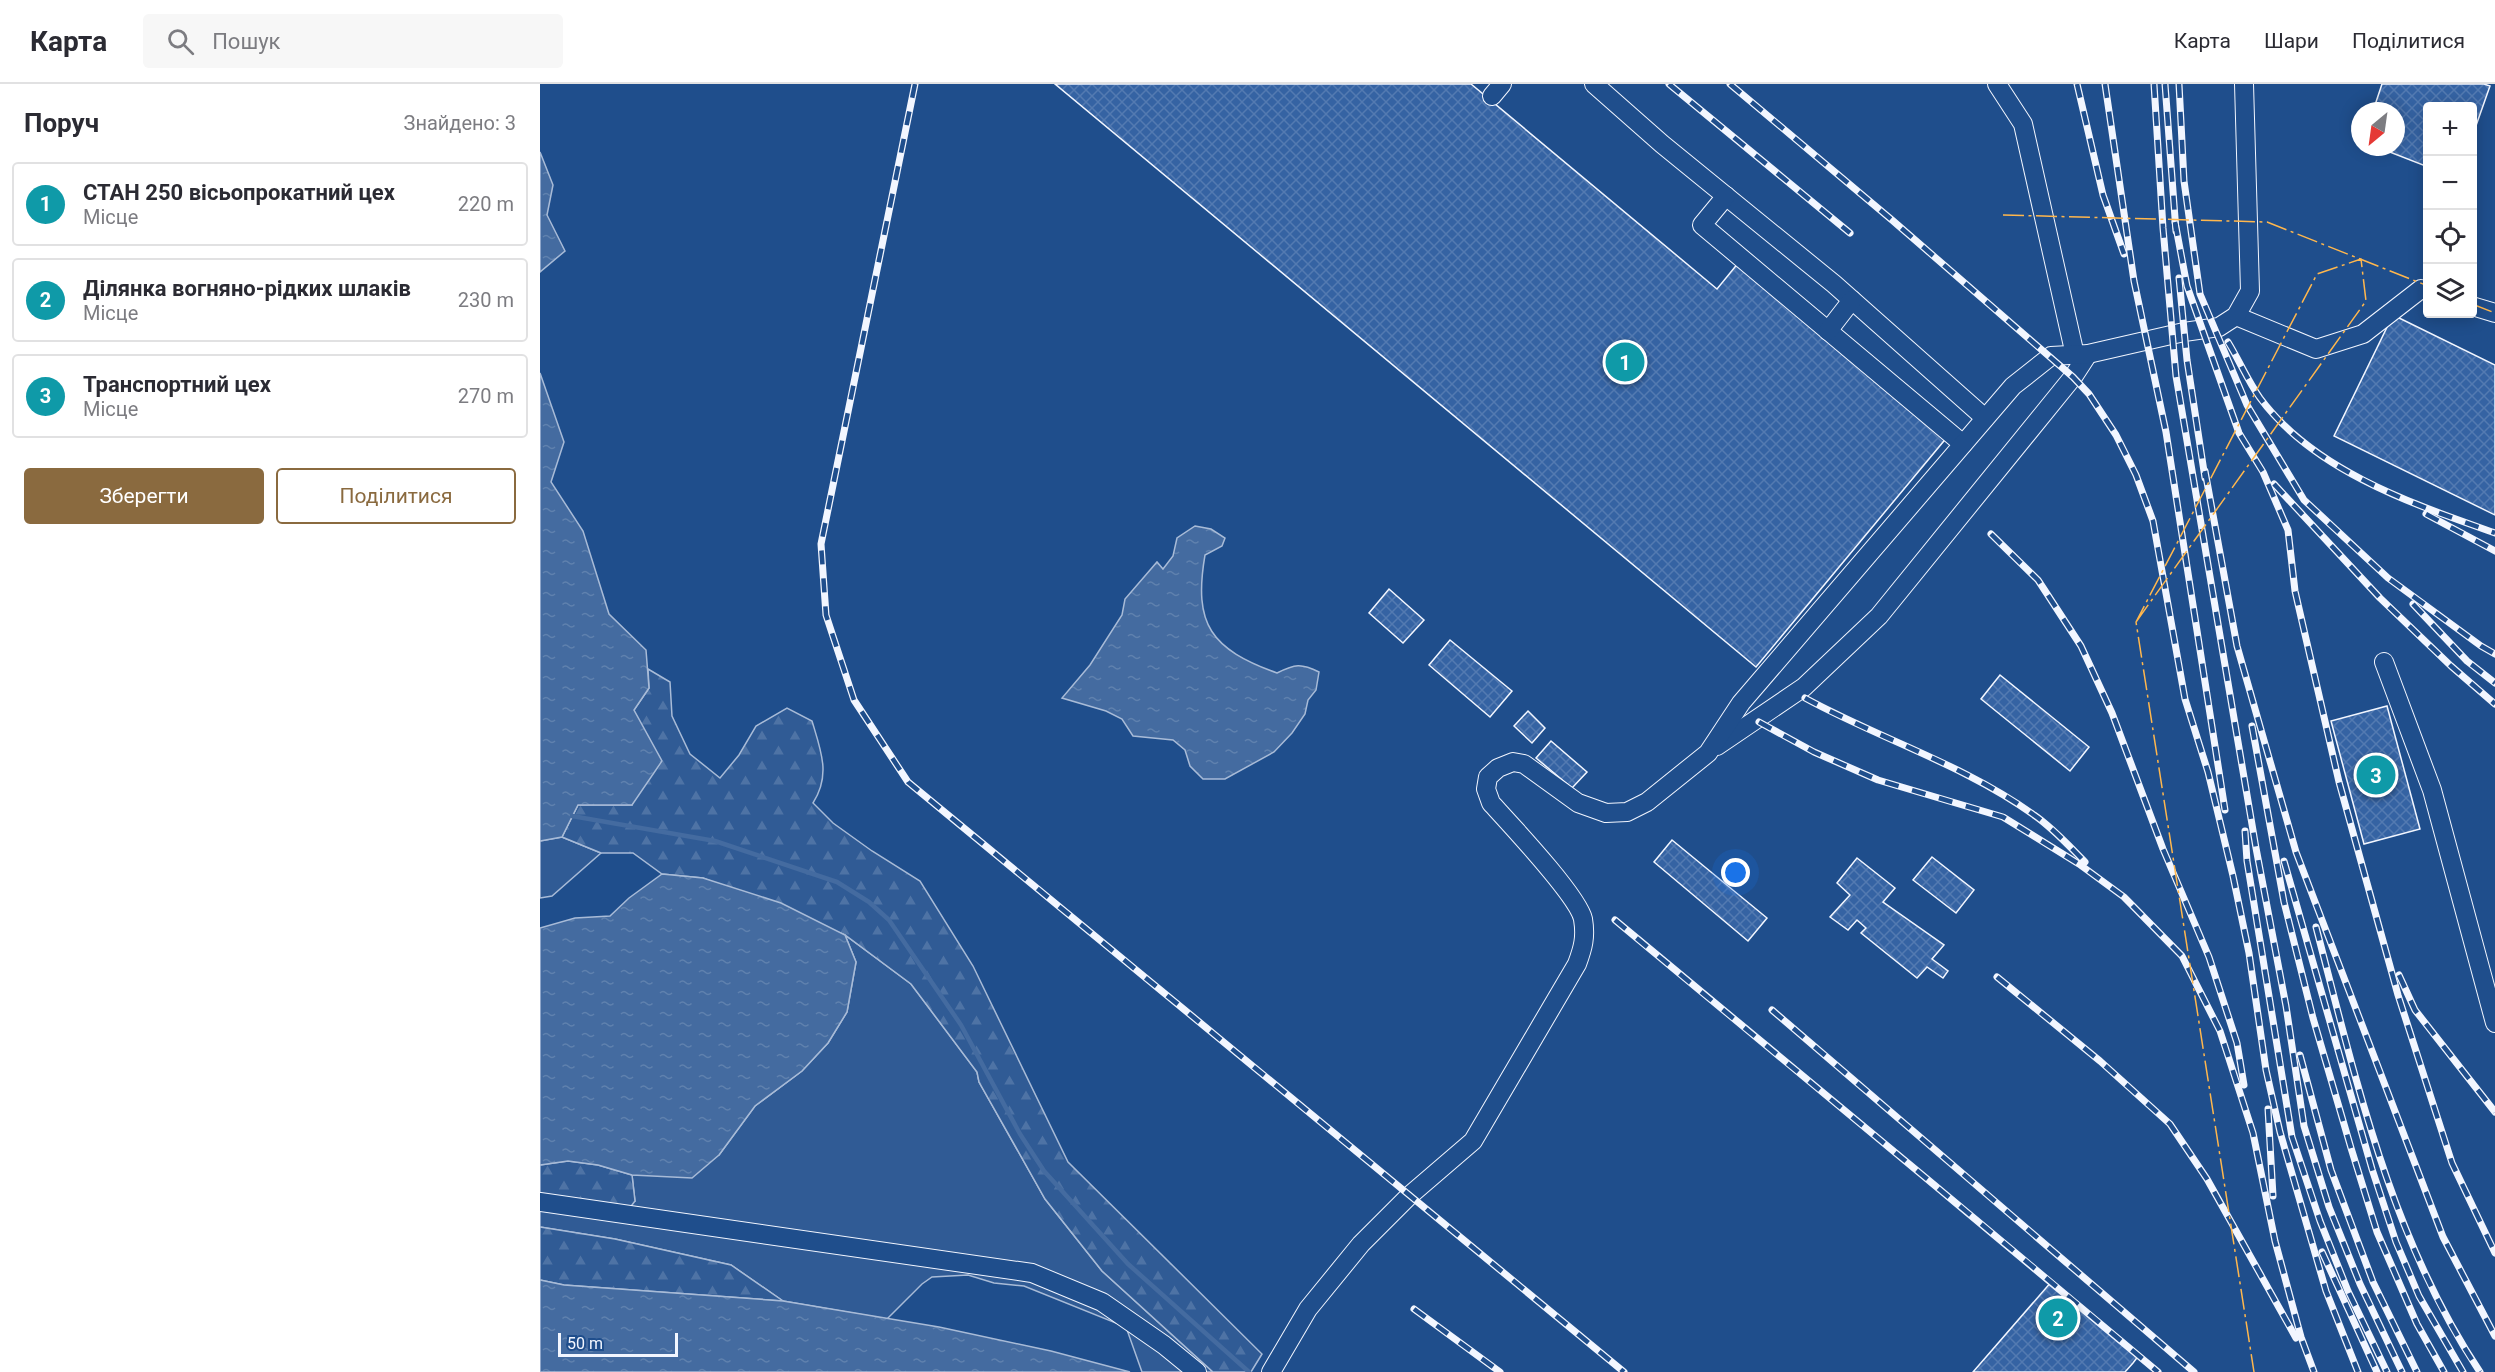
<!DOCTYPE html>
<html lang="uk">
<meta charset="utf-8">
<style>
:root{--surface:#fff;--page:#f7f7f7;--text:#2b2b33;--muted:#7c7c81;--line:#e1e1e2;--accent:#8a6a3f}
body{margin:0;font-family:Roboto,sans-serif;background:var(--page);color:var(--text)}
.controls{position:absolute;right:18px;top:18px;display:grid;overflow:hidden;border-radius:6px;box-shadow:0 3px 15px #0003}
.controls button{width:54px;height:54px;display:grid;place-items:center;padding:0;border:0;border-bottom:2px solid var(--line);background:var(--surface);color:var(--text);font:30px sans-serif}
.compass{position:absolute;left:1811px;top:18px;width:54px;height:54px;border-radius:50%;background:var(--surface);box-shadow:0 3px 15px #0003;rotate:209deg}
.scale{position:absolute;left:18px;bottom:15px;width:120px;box-sizing:border-box;padding-left:6px;border:3px solid #f2f6ff;border-top:0;font-size:16px;line-height:21px;white-space:nowrap;color:#f2f6ff;-webkit-text-stroke:4px #1f4e8c;paint-order:stroke}
.you{position:absolute;left:1196px;top:789px;width:21px;height:21px;margin:-15px;border:4px solid #fff;border-radius:50%;background:#1a73e8;box-shadow:0 0 0 9px #1a73e833}
.badge{display:grid;place-items:center;width:39px;height:39px;border-radius:50%;background:var(--accent);color:#fff;font-size:20px;font-weight:700}
.pin{position:absolute;translate:-50% -50%;border:3px solid #fff;box-shadow:0 2px 6px #0006}
.list{margin:0;padding:0;list-style:none}
h2{display:flex;justify-content:space-between;align-items:center;height:78px;margin:0;padding:0 24px;font-size:26px}
h2 small{font-size:20px;font-weight:400;color:var(--muted)}
.list li{display:grid;grid-template-columns:39px 1fr auto;gap:18px;align-items:center;box-sizing:border-box;height:84px;margin:0 12px 12px;padding:0 12px;border:2px solid var(--line);border-radius:6px}
.list b{display:block;font-size:22px;white-space:nowrap}
.list p{margin:0;font-size:20px;white-space:nowrap;color:var(--muted)}
.list em{font-size:20px;font-style:normal;color:var(--muted)}
.actions{display:flex;gap:12px;padding:18px 24px}
.actions a{flex:1;padding:14px 0;border:2px solid var(--accent);border-radius:6px;text-align:center;font-size:21px;color:var(--accent)}
.actions .main{background:var(--accent);color:#fff}
.icon{flex:none;width:33px;height:33px;fill:none;stroke:currentColor;stroke-width:2;stroke-linecap:round;stroke-linejoin:round}
.map{position:relative;flex:none;width:1955px;height:1288px;overflow:hidden}
header{display:flex;align-items:center;gap:36px;box-sizing:border-box;height:84px;padding:0 30px;background:var(--surface);border-bottom:2px solid var(--line)}
header strong{font-size:28px}
nav{display:flex;gap:33px;margin-inline-start:auto;font-size:21px}
.search{width:420px;height:54px;background:var(--page);display:flex;align-items:center;gap:15px;box-sizing:border-box;padding:0 21px;border-radius:6px;color:var(--muted);font-size:22px}
main{display:flex}
aside{flex:1;background:var(--surface)}
.map>svg:first-child{display:block}
.built{fill:#305b95;stroke:#a8bbd7;stroke-width:1.5}
.forest{fill:url(#forest-firs);stroke:#a8bbd7;stroke-width:1.5}
.water{fill:url(#water-ripples);stroke:#a8bbd7;stroke-width:1.5}
.lines{fill:none;stroke-linecap:round;stroke-linejoin:round}
.stream{stroke:#446ba0;stroke-width:4.5}
.building{fill:url(#building-cross-hatch);stroke:#f2f6ff;stroke-width:1.5}
.minor-casing{stroke:#f2f6ff;stroke-width:20}
.minor{stroke:#1f4e8c;stroke-width:18}
.rail-casing{stroke:#f2f6ff;stroke-width:7}
.rail{stroke:#1f4e8c;stroke-width:4.5;stroke-dasharray:14;stroke-linecap:butt}
.power{stroke:#ffb74d;stroke-width:1.5;stroke-dasharray:21 4.5 3 4.5;stroke-linecap:butt}
</style>
<header>
<strong>Карта</strong>
<div class="search"><svg class="icon" aria-label="search" viewBox="0 0 24 24"><circle cx="10" cy="10" r="6"/><path d="M15 15l6 6"/></svg>Пошук</div>
<nav><a>Карта</a><a>Шари</a><a>Поділитися</a></nav>
</header>
<main>
<aside>
<h2>Поруч<small>Знайдено: 3</small></h2>
<ul class="list">
<li><span class="badge" style="background:#0f9aa8">1</span><div><b>СТАН 250 вісьопрокатний цех</b><p>Місце</p></div><em>220 m</em></li>
<li><span class="badge" style="background:#0f9aa8">2</span><div><b>Ділянка вогняно-рідких шлаків</b><p>Місце</p></div><em>230 m</em></li>
<li><span class="badge" style="background:#0f9aa8">3</span><div><b>Транспортний цех</b><p>Місце</p></div><em>270 m</em></li>
</ul>
<div class="actions"><a class="main">Зберегти</a><a>Поділитися</a></div>
</aside>
<div class="map">
<svg width="1955" height="1288" viewBox="0 0 1955 1288">
<defs>
<pattern id="forest-firs" width="22" height="20" patternUnits="userSpaceOnUse" patternTransform="scale(1.5)"><rect width="22" height="20" fill="#305b95"/><path d="M5 1l3.5 6h-7zM16 11l3.5 6h-7z" fill="#4e73a5"/></pattern>
<pattern id="water-ripples" width="26" height="14" patternUnits="userSpaceOnUse" patternTransform="scale(1.5)"><rect width="26" height="14" fill="#446ba0"/><path d="M2 4q2-2 4 0t4 0M15 11q2-2 4 0t4 0" fill="none" stroke="#5f81ae"/></pattern>
<pattern id="building-cross-hatch" width="8" height="8" patternUnits="userSpaceOnUse" patternTransform="scale(1.5)"><rect width="8" height="8" fill="#3563a3"/><path d="M0 0l8 8M0 8l8-8" fill="none" stroke="#537ab1"/></pattern>
</defs>
<rect width="100%" height="100%" fill="#1f4e8c"/>
<!-- built -->
<g class="built">
<path d="M22 753 61 769 12 812 0 814V757Z"/>
<path d="M305 851 371 900 437 988 439 998 505 1115 562 1187 673 1288H602L586 1243 484 1202 454 1199 428 1191 392 1193 382 1200 347 1235 243 1217 191 1181 75 1155 0 1143V1126L95 1117 92 1091H121L179 1071 215 1022 262 987 288 959 307 928 316 878Z"/>
</g>
<!-- forest -->
<g class="forest">
<path d="M108 585 130 598 132 632 150 670 180 694 199 671 216 642 247 624 272 637C281 667 291 691 273 719L293 739 332 767 380 797 433 882 528 1078 722 1270 711 1288H673L562 1187 505 1115 439 998 437 988 371 900 305 851 163 794 122 790 93 769H61L22 753 38 721H92L94 626 109 604Z"/>
<path d="M28 1077 58 1081 92 1091 95 1117 89 1125 0 1112V1081Z"/>
<path d="M0 1143 75 1155 191 1181 243 1217 24 1201 0 1196Z"/>
</g>
<!-- water -->
<g class="water">
<path d="M0 68 13 101 7 131 25 167 0 188Z"/>
<path d="M0 289 24 358 11 398 43 447 69 530 106 566 109 604 94 626 122 677 92 721H38L22 753 0 757Z"/>
<path d="M655 442 671 445 685 454 682 462 665 471C653 541 671 565 737 589 755 580 761 579 779 588L776 606 768 616 765 630 752 649 734 668 685 695H663L650 682 645 666 633 656 593 652 582 635 566 627 522 614 550 581 582 531 585 515 617 478 623 485 633 472 637 454Z"/>
<path d="M122 790 163 794 241 819 305 851 316 878 307 928 288 959 262 987 215 1022 179 1071 152 1094 92 1091 58 1081 28 1077 0 1081V844L35 834 70 832 89 814Z"/>
<path d="M0 1196 24 1201 243 1217 399 1243 511 1267 590 1288H0Z"/>
</g>
<g class="lines">
<!-- stream -->
<path class="stream" d="M32 732 175 757 297 798 329 818 349 836 421 941 480 1050 504 1087 588 1180 709 1288"/>
</g>
<!-- building -->
<g class="building">
<path d="M515 0H931L1177 205 1199 178 1408 352 1216 583Z"/>
<path d="M1842 0H1944L1950 2 1932 53V22H1888V83L1837 63H1856V27H1833Z"/>
<path d="M1853 231 1955 281V431L1794 352Z"/>
<path d="M849 505 884 536 863 559 829 529Z"/>
<path d="M910 556 972 607 950 633 889 581Z"/>
<path d="M1460 591 1549 663 1530 687 1441 615Z"/>
<path d="M1847 622 1880 745 1824 760 1791 637Z"/>
<path d="M988 627 1005 644 992 659 974 642Z"/>
<path d="M1011 657 1047 688 1032 704 996 674Z"/>
<path d="M1132 756 1227 834 1208 857 1114 778Z"/>
<path d="M1392 773 1434 806 1416 829 1373 796Z"/>
<path d="M1317 774 1355 804 1343 818 1404 861 1392 875 1408 887 1403 894 1387 883 1377 894 1321 849 1326 844 1317 836 1308 846 1290 833 1310 811 1297 799Z"/>
<path d="M1512 1197 1599 1271 1593 1279 1585 1288H1433Z"/>
</g>
<g class="lines">
<defs>
<g id="minor">
<path d="M1054 0 1122 60 1294 200 1445 334"/>
<path d="M1457 0 1483 40 1535 271"/>
<path d="M952 12 962 0"/>
<path d="M1186 112 1162 141 1423 360"/>
<path d="M1932 222 1955 229"/>
<path d="M1696 232 1776 265 1823 250 1881 205 1888 207"/>
<path d="M1288 247 1312 216"/>
<path d="M1844 578 1892 706 1955 939"/>
<path d="M1177 662 1264 603 1339 532 1533 293 1548 270"/>
<path d="M0 1118 492 1189 562 1218 624 1261 657 1288"/>
<path d="M731 1288 768 1225 821 1160 869 1112 933 1057 1037 880C1043 864 1046 853 1043 835 1038 812 970 740 951 719L946 705 948 693 958 684 973 678 984 680 1038 719 1066 729 1087 728 1107 718 1168 669 1201 619 1473 302 1511 272 1548 270 1644 248 1679 243 1696 232 1710 207 1704 0"/>
</g>
</defs>
<!-- minor casing -->
<use href="#minor" class="minor-casing"/>
<!-- minor -->
<use href="#minor" class="minor"/>
<defs>
<g id="rail">
<path d="M375 0 281 460 286 531 314 616 368 698 1084 1288"/>
<path d="M1129 0 1310 149"/>
<path d="M1190 0 1352 136 1533 293 1549 310 1576 351 1596 391 1613 437 1645 615 1668 688 1693 792 1709 869 1726 986 1740 1048 1786 1207 1818 1288"/>
<path d="M1537 0 1563 111 1584 170"/>
<path d="M1565 0 1594 197 1626 348 1685 726"/>
<path d="M1614 0 1623 144 1636 292 1716 764 1746 922 1764 1042 1789 1123 1820 1200 1862 1288"/>
<path d="M1625 0 1636 147"/>
<path d="M1639 0 1644 97 1660 210 1707 321 1764 416 1848 494 1941 562 1955 570"/>
<path d="M1635 138 1647 202 1699 349 1723 388 1748 446 1755 507 1799 698 1858 911 1912 1079 1955 1169"/>
<path d="M1639 194 1647 276 1665 394"/>
<path d="M1688 258C1699 276 1708 297 1720 314 1774 387 1873 420 1955 449"/>
<path d="M1665 387 1697 562 1756 768 1903 1153 1955 1252"/>
<path d="M1734 400 1840 514 1911 582 1955 620"/>
<path d="M1886 430 1955 467"/>
<path d="M1451 450 1498 496 1541 562 1572 629 1623 765 1669 873 1697 959 1704 1001"/>
<path d="M1873 520 1927 577 1955 599"/>
<path d="M1265 614C1340 655 1425 681 1494 731 1513 744 1529 762 1545 778"/>
<path d="M1219 638 1274 668 1338 696 1463 733 1539 780 1584 813 1642 872 1680 947 1713 1049 1735 1157 1761 1253 1774 1288"/>
<path d="M1712 642 1744 818 1773 934 1811 1064 1837 1148 1877 1240 1904 1288"/>
<path d="M1705 747 1707 777 1752 1053 1780 1137 1808 1207 1847 1288"/>
<path d="M1744 777 1832 1085 1856 1158 1879 1212 1923 1288"/>
<path d="M1075 836C1256 987 1438 1136 1618 1288"/>
<path d="M1776 843C1816 996 1851 1155 1940 1288"/>
<path d="M1859 891 1875 926 1955 1028"/>
<path d="M1457 893 1560 977 1630 1040 1667 1095 1756 1254"/>
<path d="M1232 926 1654 1288"/>
<path d="M1760 971 1791 1086 1833 1198 1877 1288"/>
<path d="M1728 1025 1733 1112"/>
<path d="M1782 1168 1837 1288"/>
<path d="M874 1225 960 1288"/>
</g>
</defs>
<!-- rail casing -->
<use href="#rail" class="rail-casing"/>
<!-- rail -->
<use href="#rail" class="rail"/>
<!-- power -->
<g class="power">
<path d="M1463 131 1727 138 1888 202"/>
<path d="M1932 220 1955 229"/>
<path d="M1596 538 1826 217 1821 175 1777 190 1596 538 1714 1288"/>
</g>
</g>
</svg>
<div class="controls">
<button>+</button>
<button>−</button>
<button><svg class="icon" aria-label="locate" viewBox="0 0 24 24"><circle cx="12" cy="12" r="6"/><path d="M12 2v4M12 18v4M2 12h4M18 12h4"/></svg></button>
<button><svg class="icon" aria-label="layers" viewBox="0 0 24 24"><path d="M12 4l9 5-9 5-9-5zM3 14l9 5 9-5"/></svg></button>
</div>
<svg class="compass" viewBox="-18 -18 36 36"><path d="M0-13l5 13h-10z" fill="#e53935"/><path d="M0 13l5-13h-10z" fill="#7c7c81"/></svg>
<div class="scale">50 m</div>
<div class="you"></div>
<div class="pin badge" style="left:1085px;top:278px;background:#0f9aa8">1</div>
<div class="pin badge" style="left:1518px;top:1234px;background:#0f9aa8">2</div>
<div class="pin badge" style="left:1836px;top:691px;background:#0f9aa8">3</div>
</div>
</main>
